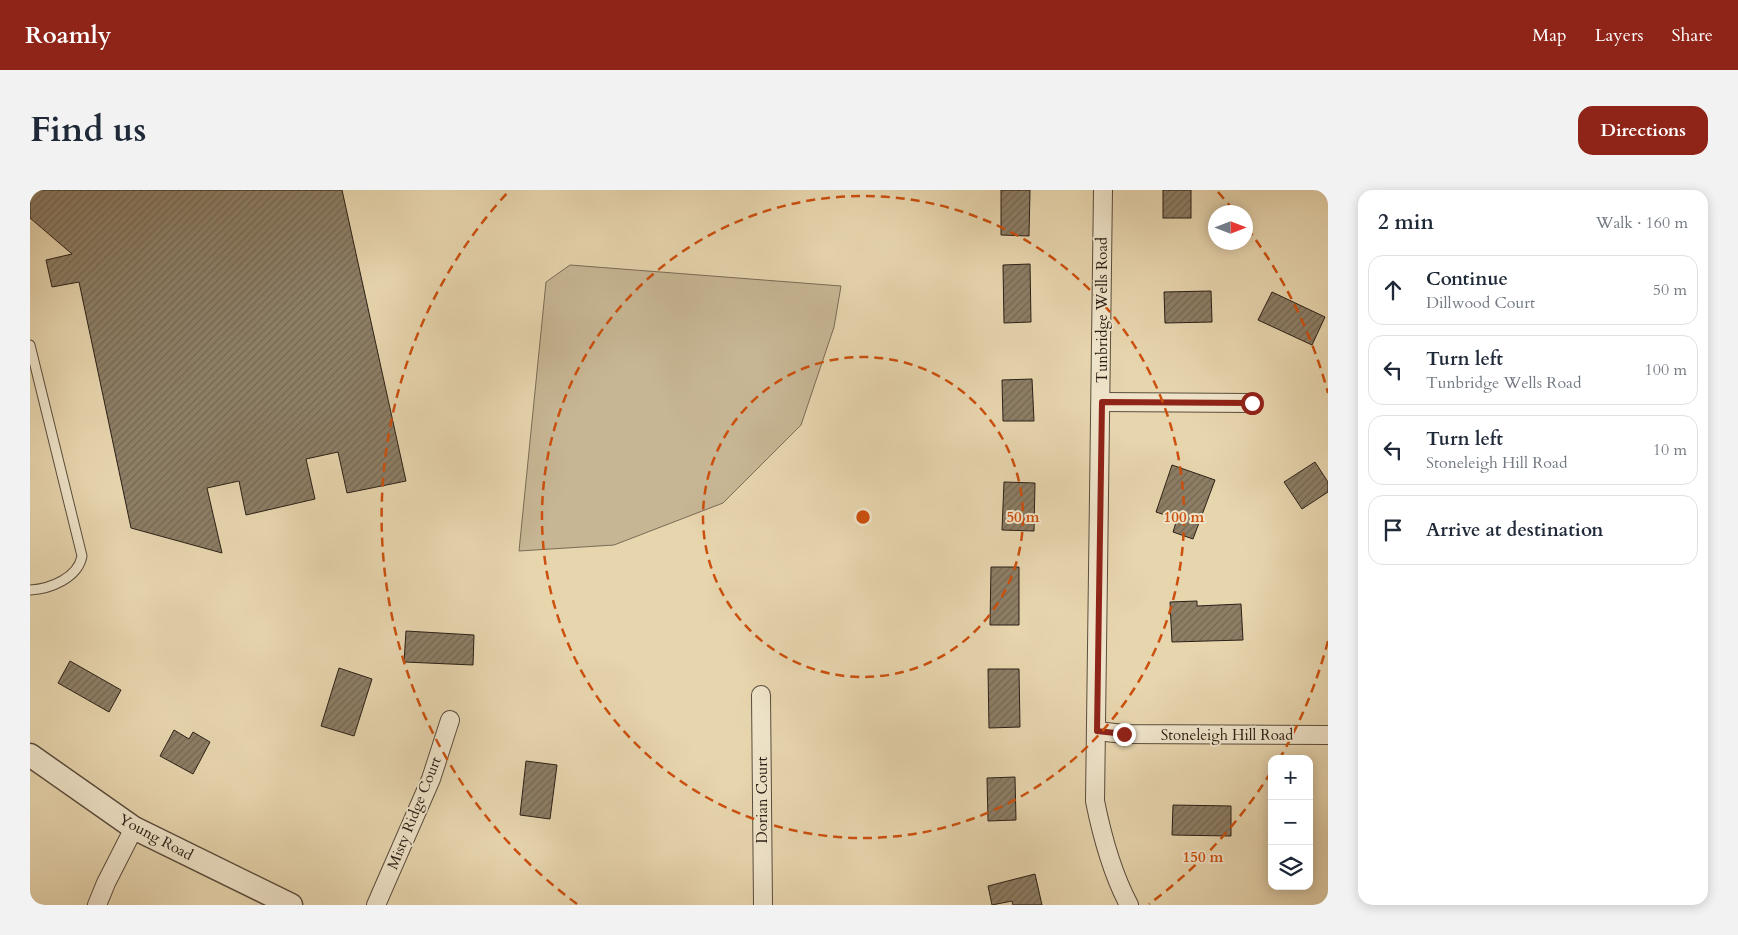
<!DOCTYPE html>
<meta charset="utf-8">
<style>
:root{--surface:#fff;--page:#f2f2f3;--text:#1f2937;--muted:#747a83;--line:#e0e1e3;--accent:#8f2418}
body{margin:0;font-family:Cardo,serif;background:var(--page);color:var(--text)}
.controls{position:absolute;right:15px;bottom:15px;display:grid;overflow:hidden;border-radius:10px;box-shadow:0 2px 12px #0003}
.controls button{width:45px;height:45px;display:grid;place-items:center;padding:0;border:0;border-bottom:1px solid var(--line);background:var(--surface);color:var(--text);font:25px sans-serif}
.compass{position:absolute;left:1178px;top:15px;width:45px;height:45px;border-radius:50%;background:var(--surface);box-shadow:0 2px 12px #0003;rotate:90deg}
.stop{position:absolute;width:15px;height:15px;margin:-11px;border:4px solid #8f2418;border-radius:50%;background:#fff}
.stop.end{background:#8f2418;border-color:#fff;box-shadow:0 1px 5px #0008}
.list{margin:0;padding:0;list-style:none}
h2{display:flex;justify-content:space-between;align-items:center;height:65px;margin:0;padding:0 20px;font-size:21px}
h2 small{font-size:16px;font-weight:400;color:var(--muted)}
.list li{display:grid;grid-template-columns:32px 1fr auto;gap:15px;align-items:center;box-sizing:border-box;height:70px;margin:0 10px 10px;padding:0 10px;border:1px solid var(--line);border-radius:15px}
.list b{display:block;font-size:19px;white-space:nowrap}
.list p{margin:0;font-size:16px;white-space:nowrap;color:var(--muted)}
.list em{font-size:16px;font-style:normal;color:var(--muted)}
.icon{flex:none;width:28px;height:28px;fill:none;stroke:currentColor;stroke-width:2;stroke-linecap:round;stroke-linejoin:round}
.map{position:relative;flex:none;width:1298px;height:715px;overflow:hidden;border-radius:15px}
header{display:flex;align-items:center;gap:30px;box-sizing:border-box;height:70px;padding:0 25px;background:var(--accent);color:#fff}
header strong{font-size:24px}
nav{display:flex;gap:28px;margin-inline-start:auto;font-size:18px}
.intro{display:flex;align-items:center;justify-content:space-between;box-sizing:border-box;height:120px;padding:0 30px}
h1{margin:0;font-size:35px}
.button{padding:12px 22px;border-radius:15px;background:var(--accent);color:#fff;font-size:18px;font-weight:700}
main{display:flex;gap:30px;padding:0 30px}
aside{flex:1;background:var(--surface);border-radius:15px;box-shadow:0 2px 12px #0003}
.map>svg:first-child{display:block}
.pitch{fill:#c7b694;stroke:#796b56}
.building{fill:url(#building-hatch);stroke:#2b2017}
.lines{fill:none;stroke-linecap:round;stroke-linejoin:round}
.service-casing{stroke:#5a4d3d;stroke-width:11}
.minor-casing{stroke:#5a4d3d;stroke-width:20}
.tertiary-casing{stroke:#5a4d3d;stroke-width:25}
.service{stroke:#efe4ca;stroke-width:9}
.minor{stroke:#efe4ca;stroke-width:18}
.tertiary{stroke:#efe4ca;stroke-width:22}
.route{stroke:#8f2418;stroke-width:6}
.ring{fill:none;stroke:#cc500e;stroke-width:2.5;stroke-dasharray:9 6}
.labels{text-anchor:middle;stroke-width:4;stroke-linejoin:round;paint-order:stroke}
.street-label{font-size:15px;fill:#2b2017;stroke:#efe4ca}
.centre{fill:#cc500e;stroke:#efe4ca;stroke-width:2.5}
.ring-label{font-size:15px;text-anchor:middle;font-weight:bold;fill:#cc500e;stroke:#efe4ca;stroke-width:4;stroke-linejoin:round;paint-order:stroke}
</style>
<header>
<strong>Roamly</strong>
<nav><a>Map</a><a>Layers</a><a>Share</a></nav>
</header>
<div class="intro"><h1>Find us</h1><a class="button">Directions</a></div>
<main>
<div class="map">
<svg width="1298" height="715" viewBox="0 0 1298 715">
<defs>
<pattern id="building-hatch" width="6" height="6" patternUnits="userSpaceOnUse" patternTransform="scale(1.25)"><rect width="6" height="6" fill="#8d7e66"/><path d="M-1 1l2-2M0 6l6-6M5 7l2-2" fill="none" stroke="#736753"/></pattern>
</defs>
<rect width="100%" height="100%" fill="#e7d5ae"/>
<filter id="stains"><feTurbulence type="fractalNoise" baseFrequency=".004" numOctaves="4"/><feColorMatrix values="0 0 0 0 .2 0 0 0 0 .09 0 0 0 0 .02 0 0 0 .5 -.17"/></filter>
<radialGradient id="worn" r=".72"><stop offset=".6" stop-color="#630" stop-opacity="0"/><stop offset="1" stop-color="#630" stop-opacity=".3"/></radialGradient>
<!-- pitch -->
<path class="pitch" d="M540 75 811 96 804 137 771 235 693 313 584 355 489 361 516 92Z"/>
<!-- building -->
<g class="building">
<path d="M0 0H312L376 291 317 303 308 262 276 269 285 309 216 325 209 291 177 298 192 363 101 338 49 92 22 97 16 70 42 64 0 28Z"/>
<path d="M971 0H1000L999 46 971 45Z"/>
<rect x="1133" y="0" width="28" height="28"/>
<path d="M1000 74 1001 132 974 133 973 75Z"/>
<path d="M1181 101 1182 132 1135 133 1134 102Z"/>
<path d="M1242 102 1295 127 1282 155 1228 130Z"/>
<path d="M1002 189 1004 231H973L972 190Z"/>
<path d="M1285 272 1298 292V302L1272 319 1254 292Z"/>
<path d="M1142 275 1185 290 1163 349 1143 342 1147 329 1126 322Z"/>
<path d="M974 292 1005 293 1004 341 972 340Z"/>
<path d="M961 377H989V435H960Z"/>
<path d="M1167 411V416L1211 414 1213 450 1142 452 1140 412Z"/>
<path d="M376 441 444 445 443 475 374 472Z"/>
<path d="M40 471 91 500 79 522 28 493Z"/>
<path d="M309 478 342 489 324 546 291 536Z"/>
<path d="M958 479H989L990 537 959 538Z"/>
<path d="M144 540 159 549 163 542 180 552 163 584 130 566Z"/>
<path d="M496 571 527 575 520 629 490 625Z"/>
<path d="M985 587 986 630 958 631 957 588Z"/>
<path d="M1143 615 1201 616V646L1142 645Z"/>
<path d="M1005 684 1012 715H983L982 711 962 715 958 696Z"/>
</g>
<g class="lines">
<defs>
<path id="service" d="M0 155 52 366C48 388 20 399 0 400"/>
<g id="minor">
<path d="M1073 0 1065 611C1072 646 1082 683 1099 715"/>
<path d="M1072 212 1222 213"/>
<path d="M731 505 733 715"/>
<path d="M1067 541 1094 544 1298 545"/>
<path d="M67 715 76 693 104 638"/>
<path d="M346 715 401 589 420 530"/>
</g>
<path id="tertiary" d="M0 565 104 638 261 715"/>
</defs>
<!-- service casing -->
<use href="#service" class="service-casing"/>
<!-- minor casing -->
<use href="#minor" class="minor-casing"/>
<!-- tertiary casing -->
<use href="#tertiary" class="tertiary-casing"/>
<!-- service -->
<use href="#service" class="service"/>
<!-- minor -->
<use href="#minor" class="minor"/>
<!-- tertiary -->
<use href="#tertiary" class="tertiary"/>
</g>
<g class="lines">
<!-- route -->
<path class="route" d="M1094 544 1067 541 1072 212 1222 213"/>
</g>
<!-- distance rings -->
<g class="ring">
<circle cx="833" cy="327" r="160"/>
<circle cx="833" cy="327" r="321"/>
<path d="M1298 451A481 481 0 0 1 1250 568M1241 582A481 481 0 0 1 1119 714M547 714A481 481 0 0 1 478 2M1188 2A481 481 0 0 1 1204 21M1217 38A481 481 0 0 1 1298 203"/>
</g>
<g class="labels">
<!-- street labels -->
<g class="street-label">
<text transform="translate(1072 120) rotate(-90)" y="5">Tunbridge Wells Road</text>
<text x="1197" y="550">Stoneleigh Hill Road</text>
<text transform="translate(732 610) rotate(-90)" y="5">Dorian Court</text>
<text transform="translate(384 623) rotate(-68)" y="5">Misty Ridge Court</text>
<text transform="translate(126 647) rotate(28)" y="5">Young Road</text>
</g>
</g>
<circle cx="833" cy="327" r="8" class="centre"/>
<g class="ring-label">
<text x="993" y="332">50 m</text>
<text x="1154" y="332">100 m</text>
<text x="1173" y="672">150 m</text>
</g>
<rect width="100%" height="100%" filter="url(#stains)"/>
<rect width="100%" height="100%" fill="url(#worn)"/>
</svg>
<div class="controls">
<button>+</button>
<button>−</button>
<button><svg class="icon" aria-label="layers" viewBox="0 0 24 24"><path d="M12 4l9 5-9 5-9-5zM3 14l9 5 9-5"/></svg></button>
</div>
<svg class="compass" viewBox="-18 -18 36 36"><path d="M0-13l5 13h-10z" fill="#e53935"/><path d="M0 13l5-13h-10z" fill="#747a83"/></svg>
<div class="stop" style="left:1222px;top:213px"></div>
<div class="stop end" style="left:1094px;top:544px"></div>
</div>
<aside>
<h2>2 min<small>Walk · 160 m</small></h2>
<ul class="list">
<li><svg class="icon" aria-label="ahead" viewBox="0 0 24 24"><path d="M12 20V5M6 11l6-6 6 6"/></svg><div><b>Continue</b><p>Dillwood Court</p></div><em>50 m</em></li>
<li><svg class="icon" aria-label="left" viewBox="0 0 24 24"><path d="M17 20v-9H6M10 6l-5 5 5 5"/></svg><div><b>Turn left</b><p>Tunbridge Wells Road</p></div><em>100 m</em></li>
<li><svg class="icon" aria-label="left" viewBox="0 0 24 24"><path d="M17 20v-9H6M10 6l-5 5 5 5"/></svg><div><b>Turn left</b><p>Stoneleigh Hill Road</p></div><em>10 m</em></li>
<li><svg class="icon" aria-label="arrive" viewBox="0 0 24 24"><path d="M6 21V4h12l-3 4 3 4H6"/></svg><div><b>Arrive at destination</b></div></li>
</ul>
</aside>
</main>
